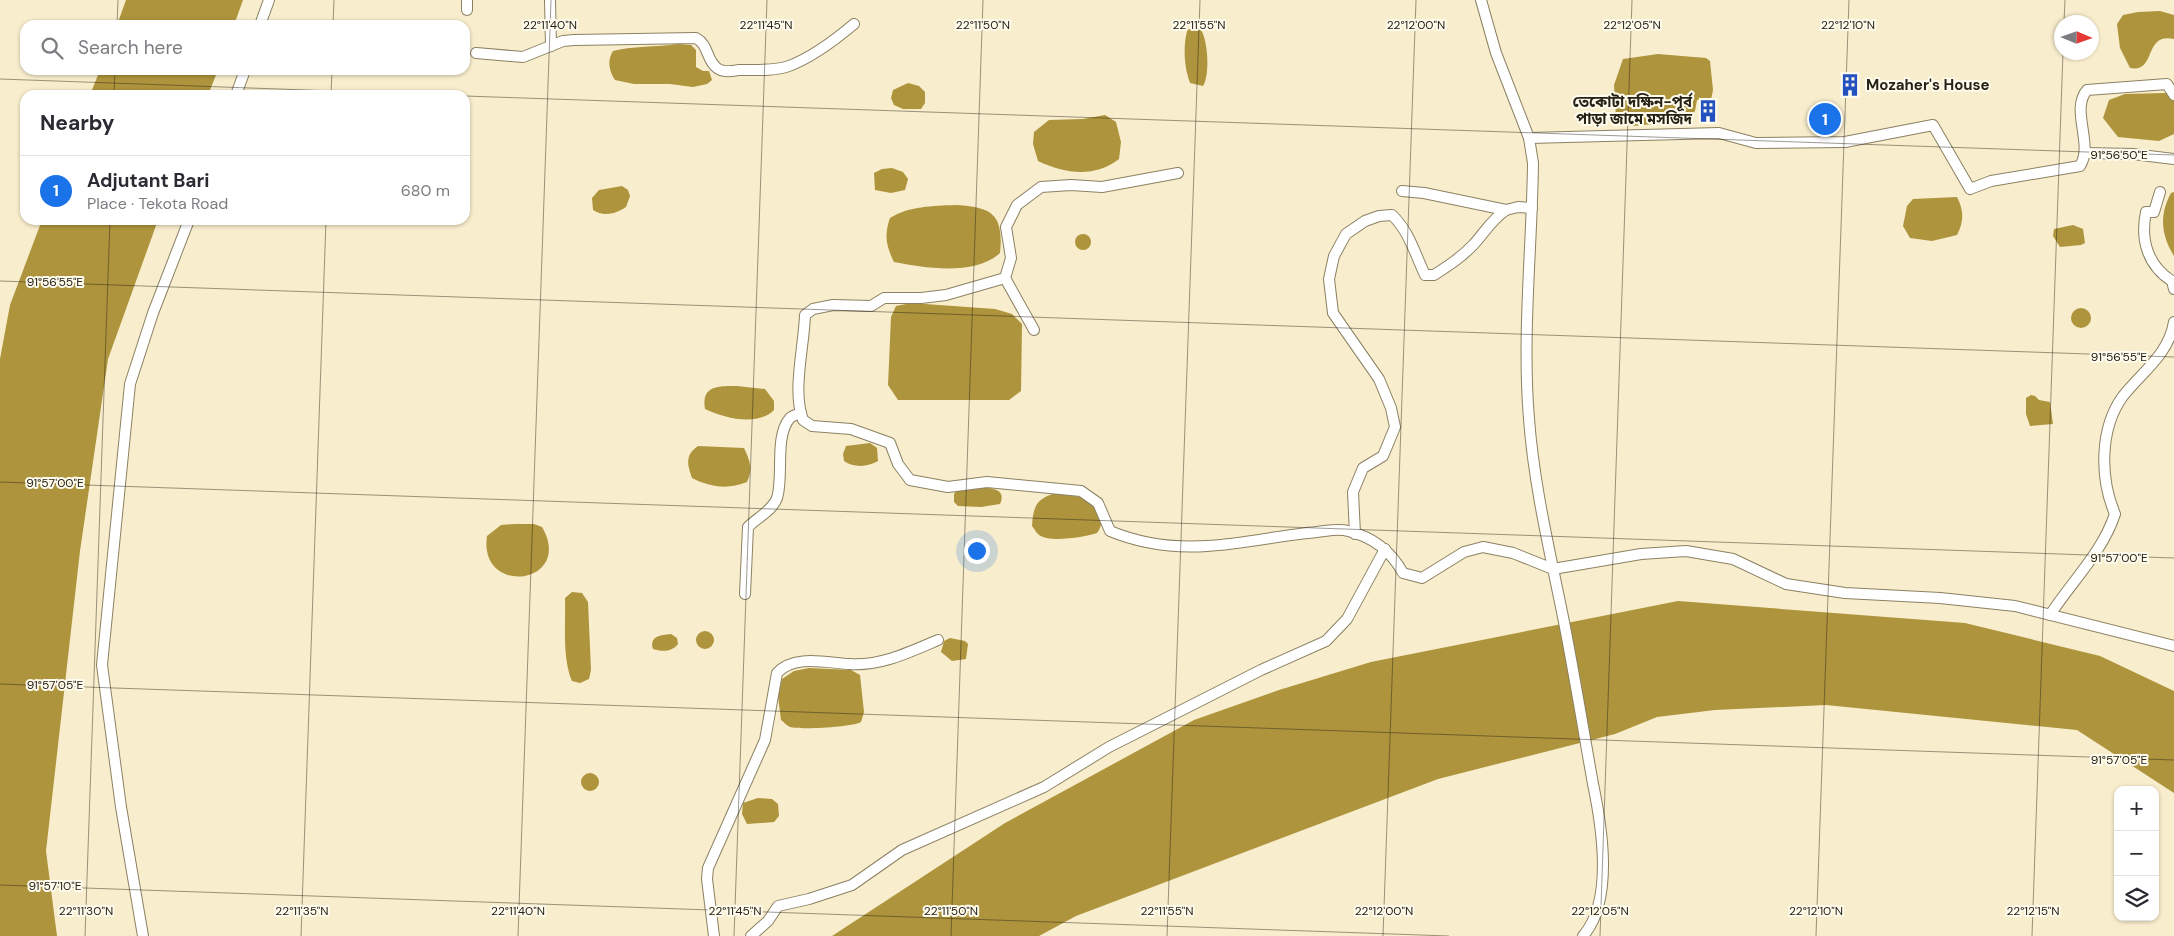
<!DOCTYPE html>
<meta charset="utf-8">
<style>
:root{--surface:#fff;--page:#f2f2f3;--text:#2b2b33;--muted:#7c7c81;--line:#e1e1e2;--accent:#1a73e8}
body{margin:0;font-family:"DM Sans","Noto Sans Bengali",sans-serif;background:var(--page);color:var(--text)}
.controls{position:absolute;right:15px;bottom:15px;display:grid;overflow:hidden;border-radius:10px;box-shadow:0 1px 4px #0004}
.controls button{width:45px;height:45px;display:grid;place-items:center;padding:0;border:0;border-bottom:1px solid var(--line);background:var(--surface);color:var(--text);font:25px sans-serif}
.compass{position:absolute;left:2054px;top:15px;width:45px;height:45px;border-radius:50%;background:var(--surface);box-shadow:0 1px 4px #0004;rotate:92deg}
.you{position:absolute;left:976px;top:550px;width:18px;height:18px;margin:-12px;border:4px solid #fff;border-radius:50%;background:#1a73e8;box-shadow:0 0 0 8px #1a73e833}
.badge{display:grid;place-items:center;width:32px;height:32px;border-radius:50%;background:var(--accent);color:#fff;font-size:16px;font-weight:700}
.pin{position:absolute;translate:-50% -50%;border:2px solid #fff;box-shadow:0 1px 5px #0006}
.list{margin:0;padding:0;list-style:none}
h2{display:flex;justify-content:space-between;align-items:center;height:65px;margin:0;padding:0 20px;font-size:21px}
h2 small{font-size:16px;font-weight:400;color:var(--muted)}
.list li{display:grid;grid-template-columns:32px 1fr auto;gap:15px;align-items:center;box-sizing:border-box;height:70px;padding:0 20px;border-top:1px solid var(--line)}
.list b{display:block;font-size:19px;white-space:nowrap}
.list p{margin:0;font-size:16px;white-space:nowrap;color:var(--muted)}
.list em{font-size:16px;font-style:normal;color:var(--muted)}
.icon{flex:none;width:28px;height:28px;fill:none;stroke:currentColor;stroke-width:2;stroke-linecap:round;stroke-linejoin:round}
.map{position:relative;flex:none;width:2174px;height:936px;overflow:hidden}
.search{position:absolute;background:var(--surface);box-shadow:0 1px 4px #0004;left:20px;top:20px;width:450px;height:55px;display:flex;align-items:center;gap:12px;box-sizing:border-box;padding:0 18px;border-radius:15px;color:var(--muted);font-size:19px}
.panel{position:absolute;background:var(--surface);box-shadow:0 1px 4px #0004;left:20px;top:90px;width:450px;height:135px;border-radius:15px}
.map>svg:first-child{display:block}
.water{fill:#ae943c}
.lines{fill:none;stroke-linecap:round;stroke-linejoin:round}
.minor-casing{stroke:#8b8163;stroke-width:12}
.minor{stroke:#fff;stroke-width:10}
.ticks{fill:none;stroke:#262216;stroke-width:1;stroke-opacity:0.45}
.labels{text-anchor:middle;stroke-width:4;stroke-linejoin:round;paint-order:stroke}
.poi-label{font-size:15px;font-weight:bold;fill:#262216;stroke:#fffbed;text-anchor:start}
.ticks-label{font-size:12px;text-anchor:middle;fill:#262216;stroke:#fffbed;stroke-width:4;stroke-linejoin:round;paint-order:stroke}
</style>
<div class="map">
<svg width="2174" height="936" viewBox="0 0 2174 936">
<rect width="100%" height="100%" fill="#f8edcc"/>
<!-- water -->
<g class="water">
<path d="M126 0H243L234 25H117Z"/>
<path d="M2160 11 2174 15V39C2143 32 2157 73 2130 68L2120 48 2117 24 2123 15 2138 12Z"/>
<path d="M1189 29 1201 30C1208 41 1210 75 1203 86L1190 83C1184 67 1183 47 1187 31Z"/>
<path d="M678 44 691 45 696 50V67L703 71H709L712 80 707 84 693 87 670 84H634L615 80C609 71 607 60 613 51 630 46 658 47 678 44Z"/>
<path d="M1658 54 1706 58 1710 61 1713 90 1711 100H1697L1695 111 1685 121 1632 126 1616 117 1614 85 1623 59Z"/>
<path d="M100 70H218L208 95H90Z"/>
<path d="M908 83 919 86 925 92V103L921 109H903L894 105 891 98 893 90Z"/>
<path d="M2166 93 2174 98V134L2159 141 2118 137 2103 118 2109 100 2125 94Z"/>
<path d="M1105 115 1116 122 1121 142 1119 159C1094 178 1066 174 1038 161L1033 144 1034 132 1049 120 1083 119Z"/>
<path d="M892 168 903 172 908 179 905 190 891 193 875 190 874 173 882 169Z"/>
<path d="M622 186 628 190 630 196 626 207C616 214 603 217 593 210L592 198 599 190Z"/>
<path d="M2174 192V256C2161 235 2159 215 2171 193Z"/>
<path d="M1957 197C1964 211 1964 221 1957 235L1932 241 1910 238 1903 226 1907 206 1913 199Z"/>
<path d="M955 205C991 207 1004 213 1000 253 976 276 924 268 894 262 886 246 884 235 890 218 909 206 933 206 955 205Z"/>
<path d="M42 220H158L108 359 80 551 46 851 57 936H0V359L10 305Z"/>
<path d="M2073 225 2083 229 2085 243 2081 245 2060 247 2053 236 2054 229Z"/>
<circle cx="1083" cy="242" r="8"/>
<path d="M911 303 995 309 1012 314 1022 324 1021 391 1009 400H898L888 385 891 317 896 306Z"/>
<circle cx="2081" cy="318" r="10"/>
<path d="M737 386 765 389 774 401V410C757 427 725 418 705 409 701 385 719 386 737 386Z"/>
<path d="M2031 395 2035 396 2039 400 2050 402 2053 424 2030 426 2026 414V398Z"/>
<path d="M870 443 877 448 878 461C868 467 854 468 844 461L843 454 846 446Z"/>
<path d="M698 446 744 448C750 460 753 470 747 482 727 490 710 487 692 478 687 464 685 455 698 446Z"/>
<path d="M988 488C998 489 1005 493 1000 504L981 507 958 506 954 502V494L958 489Z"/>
<path d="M1053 494C1075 496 1089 494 1100 515 1103 522 1101 527 1097 533 1085 537 1050 543 1039 535 1036 533 1034 528 1032 526 1033 508 1036 499 1053 494Z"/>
<path d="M515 524H534L542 527C575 584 478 598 487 536L501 525Z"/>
<path d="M572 592 582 593 588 602 591 670 589 679 580 683 572 681C562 657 566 624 565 598Z"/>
<path d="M1678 601 1965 623 2100 656 2174 691V793L2077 730 1826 705 1715 710 1657 717 1615 734 1438 779 1076 916 1039 936H832L1005 823 1194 720 1279 690 1371 662Z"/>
<circle cx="705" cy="640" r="9"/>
<path d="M671 634 677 638 678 644C672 652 662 652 653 649 649 636 661 635 671 634Z"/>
<path d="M950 638 965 641 968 644 966 659 952 661 941 652 944 641Z"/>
<path d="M809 668 851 670 860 675 864 712 861 722C853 727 801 730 790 727 787 726 784 722 781 720L778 696 782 679 794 671Z"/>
<circle cx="590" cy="782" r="9"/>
<path d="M758 798 772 799 778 804 779 816 774 822 747 824 742 814 743 803Z"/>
</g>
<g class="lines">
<defs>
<g id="minor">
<path d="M550 0 551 46"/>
<path d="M1481 0 1496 53 1529 138 1533 163C1532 248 1522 334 1529 419 1534 486 1550 552 1563 617 1574 672 1583 728 1593 784 1602 827 1614 901 1583 936"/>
<path d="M467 10V0"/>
<path d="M260 25 269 0"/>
<path d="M476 53 523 57 563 41 574 40 696 38C709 45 706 60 717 68 723 73 733 71 739 70 754 70 776 71 789 66 813 57 835 40 854 24"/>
<path d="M236 95 245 70"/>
<path d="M1529 138 1719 133 1756 143 1845 142 1933 125 1970 189 1991 181 2080 166C2094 144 2070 110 2087 90L2167 84 2174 95"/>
<path d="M2085 153 2133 154 2174 159"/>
<path d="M1178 173 1102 187 1071 185 1041 187 1017 205 1006 227 1011 258 1005 278 946 295 921 298H884L871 306 833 305 813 309 805 315C804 347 792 391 803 420L812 426 851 429 890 443 898 464 910 480 948 487 987 482 1081 491 1098 503 1110 531C1141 544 1174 548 1207 546 1244 544 1281 535 1317 532 1327 531 1339 528 1348 531 1373 537 1391 551 1403 573L1422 578 1464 552 1483 547 1513 553 1553 569 1641 554 1686 551 1733 559 1786 584 1845 593 1940 598 2015 606 2174 646"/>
<path d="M1402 191 1424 193 1506 210 1518 207 1532 208"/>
<path d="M2160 192 2154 212H2146C2140 240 2148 266 2172 281L2174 289"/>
<path d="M1005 278 1034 330"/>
<path d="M1355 534 1353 492 1363 468 1383 456 1395 427 1391 408 1379 379 1333 313 1329 279 1334 256 1346 234 1365 221 1379 216 1392 215C1409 231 1415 254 1425 275H1434C1448 266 1462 257 1474 244 1485 232 1492 219 1506 210"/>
<path d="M745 594 748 527C757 518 773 510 777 498 784 476 774 436 790 418 792 416 798 414 801 413"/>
<path d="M2050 615C2072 581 2102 553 2115 514 2100 479 2099 429 2123 396 2142 372 2169 354 2174 322"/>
<path d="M143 936 121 807 102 665 130 384 153 313 189 220"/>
<path d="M714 936 707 879 708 868 765 740 777 673C794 654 827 663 850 664 881 666 910 652 938 640"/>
<path d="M751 936 768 921 778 906 809 899 852 885 902 850 1044 787 1109 747 1261 670 1326 641 1347 619 1385 549"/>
</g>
</defs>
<!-- minor casing -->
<use href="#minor" class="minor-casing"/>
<!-- minor -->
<use href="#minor" class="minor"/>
</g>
<!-- ticks -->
<path class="ticks" d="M2064 22 2065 0M117 25 118 0M333 25 334 0M0 79 445 95M114 95 115 70M331 95 332 70M465 96 2174 155M0 281 2174 357M0 482 2174 558M0 684 2174 760M0 885 1449 936M85 936 110 220M301 936 326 220M518 936 551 0M734 936 767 0M951 936 983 0M1167 936 1200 0M1383 936 1416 0M1600 936 1632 0M1816 936 1849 0M2032 936 2063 52"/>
<!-- icons -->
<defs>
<symbol id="building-bare" viewBox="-9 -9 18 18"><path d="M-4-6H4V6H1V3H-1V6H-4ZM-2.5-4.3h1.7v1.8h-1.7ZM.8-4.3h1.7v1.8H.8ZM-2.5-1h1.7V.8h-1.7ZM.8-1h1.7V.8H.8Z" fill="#2352c0" stroke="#fffbed" stroke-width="2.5" paint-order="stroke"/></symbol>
</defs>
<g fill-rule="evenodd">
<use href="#building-bare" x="1834" y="69" width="32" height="32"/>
<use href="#building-bare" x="1692" y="95" width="32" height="32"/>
</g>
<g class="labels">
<!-- poi labels -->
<g class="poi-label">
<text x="1866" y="90">Mozaher's House</text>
<text x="1692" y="107" text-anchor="end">তেকোটা দক্ষিন-পূর্ব<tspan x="1692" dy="17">পাড়া জামে মসজিদ</tspan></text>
</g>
</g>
<g class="ticks-label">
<text x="550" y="29">22°11'40"N</text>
<text x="766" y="29">22°11'45"N</text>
<text x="983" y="29">22°11'50"N</text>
<text x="1199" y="29">22°11'55"N</text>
<text x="1416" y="29">22°12'00"N</text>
<text x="1632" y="29">22°12'05"N</text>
<text x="1848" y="29">22°12'10"N</text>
<text x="2119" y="159">91°56'50"E</text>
<text x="55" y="286">91°56'55"E</text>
<text x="2119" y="361">91°56'55"E</text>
<text x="55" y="487">91°57'00"E</text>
<text x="2119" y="562">91°57'00"E</text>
<text x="55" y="689">91°57'05"E</text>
<text x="2119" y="764">91°57'05"E</text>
<text x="55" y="890">91°57'10"E</text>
<text x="86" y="915">22°11'30"N</text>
<text x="302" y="915">22°11'35"N</text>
<text x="518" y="915">22°11'40"N</text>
<text x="735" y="915">22°11'45"N</text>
<text x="951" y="915">22°11'50"N</text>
<text x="1167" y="915">22°11'55"N</text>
<text x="1384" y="915">22°12'00"N</text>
<text x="1600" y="915">22°12'05"N</text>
<text x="1816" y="915">22°12'10"N</text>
<text x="2033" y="915">22°12'15"N</text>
</g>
</svg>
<div class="controls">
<button>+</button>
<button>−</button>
<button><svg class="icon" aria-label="layers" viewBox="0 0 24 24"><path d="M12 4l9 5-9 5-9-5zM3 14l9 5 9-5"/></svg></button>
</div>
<svg class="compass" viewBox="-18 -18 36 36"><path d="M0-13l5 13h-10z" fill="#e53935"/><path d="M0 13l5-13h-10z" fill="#7c7c81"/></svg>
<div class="you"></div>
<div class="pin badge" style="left:1825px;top:119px">1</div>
<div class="search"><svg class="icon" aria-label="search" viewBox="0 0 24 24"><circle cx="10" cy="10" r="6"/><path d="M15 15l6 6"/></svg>Search here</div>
<section class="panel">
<h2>Nearby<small></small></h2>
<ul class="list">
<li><span class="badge">1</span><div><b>Adjutant Bari</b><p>Place · Tekota Road</p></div><em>680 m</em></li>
</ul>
</section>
</div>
